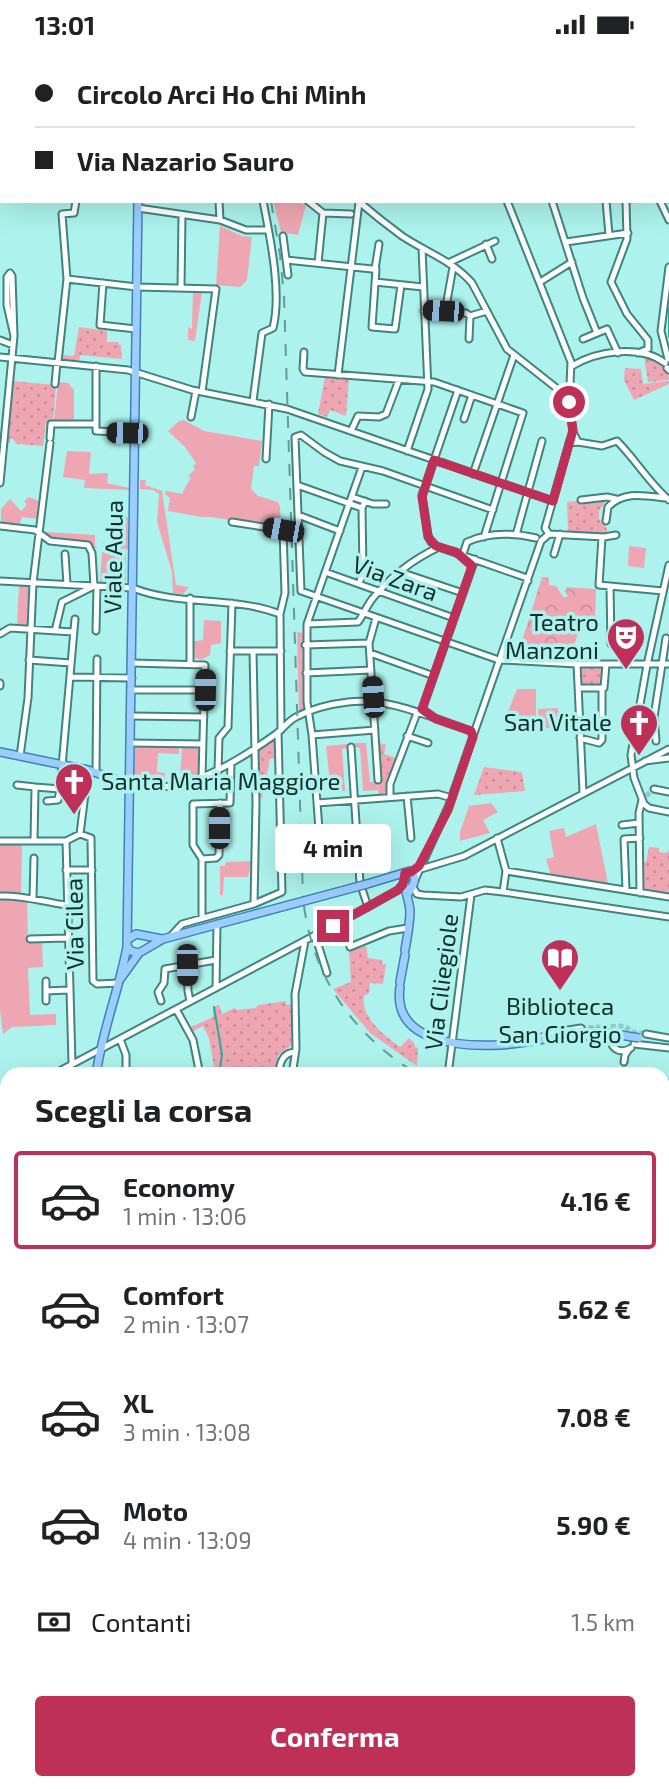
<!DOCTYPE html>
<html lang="it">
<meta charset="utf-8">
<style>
:root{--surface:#fff;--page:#f6f6f6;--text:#202124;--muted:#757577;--line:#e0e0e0;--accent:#bf3059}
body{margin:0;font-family:"Exo 2",sans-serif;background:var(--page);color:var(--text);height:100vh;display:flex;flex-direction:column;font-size:26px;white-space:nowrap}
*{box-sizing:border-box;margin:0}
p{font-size:23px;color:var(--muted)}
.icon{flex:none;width:38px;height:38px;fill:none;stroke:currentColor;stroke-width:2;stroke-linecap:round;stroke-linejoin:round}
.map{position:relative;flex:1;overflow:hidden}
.drawer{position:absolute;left:0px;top:1018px;width:670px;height:723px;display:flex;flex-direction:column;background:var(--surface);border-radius:21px 21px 0 0;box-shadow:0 7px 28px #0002}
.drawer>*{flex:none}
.banner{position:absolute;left:0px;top:0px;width:670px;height:154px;box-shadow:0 7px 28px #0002;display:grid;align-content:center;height:154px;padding:0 35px;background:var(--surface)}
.end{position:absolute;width:32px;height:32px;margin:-16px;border:9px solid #bf3059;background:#fff;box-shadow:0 0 0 4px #fff}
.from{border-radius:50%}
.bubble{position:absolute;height:49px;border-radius:7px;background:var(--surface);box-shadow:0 7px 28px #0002;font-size:23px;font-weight:700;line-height:49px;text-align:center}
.car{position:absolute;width:21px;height:42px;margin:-21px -10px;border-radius:9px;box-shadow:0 0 5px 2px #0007;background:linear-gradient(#222 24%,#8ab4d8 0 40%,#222 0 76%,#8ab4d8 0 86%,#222 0)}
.banner b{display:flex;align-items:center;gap:24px;height:66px;font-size:26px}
.banner b+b{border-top:2px solid var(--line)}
.banner i{width:18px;height:18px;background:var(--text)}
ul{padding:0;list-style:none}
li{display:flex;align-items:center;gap:21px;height:98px;margin:0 14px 10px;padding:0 21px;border:4px solid transparent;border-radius:7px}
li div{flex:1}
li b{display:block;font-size:26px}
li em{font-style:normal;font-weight:700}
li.current{border-color:var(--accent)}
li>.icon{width:63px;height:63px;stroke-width:1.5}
h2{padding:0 35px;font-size:32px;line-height:84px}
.pay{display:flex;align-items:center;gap:18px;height:77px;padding:0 35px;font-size:26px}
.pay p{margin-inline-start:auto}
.cta{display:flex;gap:14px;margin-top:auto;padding:14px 35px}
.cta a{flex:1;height:80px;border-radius:7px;background:var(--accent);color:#fff;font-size:28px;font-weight:700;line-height:80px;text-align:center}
.status{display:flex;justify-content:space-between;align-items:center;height:49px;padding:0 35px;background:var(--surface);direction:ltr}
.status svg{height:19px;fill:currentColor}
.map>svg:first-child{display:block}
.green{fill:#eea7b2}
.forest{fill:url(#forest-crowns)}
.park{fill:url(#park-dots)}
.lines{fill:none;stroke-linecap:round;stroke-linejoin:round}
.stream{stroke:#2ea7a0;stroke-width:2}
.minor-tunnel{stroke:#8ecbc6;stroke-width:5;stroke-dasharray:5 2.5;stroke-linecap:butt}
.minor-casing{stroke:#40847f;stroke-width:9}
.major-casing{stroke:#4082b4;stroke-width:10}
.highway-casing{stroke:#4082b4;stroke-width:12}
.minor{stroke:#fff;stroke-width:5}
.major{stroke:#9bcefe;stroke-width:7}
.highway{stroke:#59aefd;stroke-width:9}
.rail{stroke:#679a96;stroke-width:2;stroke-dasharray:12 12;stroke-linecap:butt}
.major-bridge-casing{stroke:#4082b4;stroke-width:10;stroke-linecap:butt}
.major-bridge{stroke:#9bcefe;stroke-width:7}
.route{stroke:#bf3059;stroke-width:9}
.labels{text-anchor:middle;stroke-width:7;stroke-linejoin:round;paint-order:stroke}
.street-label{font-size:24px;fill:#122f2d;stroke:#adf2ec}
.poi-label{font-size:24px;fill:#122f2d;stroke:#adf2ec;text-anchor:end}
</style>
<div class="status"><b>13:01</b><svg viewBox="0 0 49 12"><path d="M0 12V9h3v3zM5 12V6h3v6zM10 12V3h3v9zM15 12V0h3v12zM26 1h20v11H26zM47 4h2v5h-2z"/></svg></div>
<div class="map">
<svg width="669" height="1740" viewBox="0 0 669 1740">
<defs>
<pattern id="forest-crowns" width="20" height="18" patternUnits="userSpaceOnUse" patternTransform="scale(1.75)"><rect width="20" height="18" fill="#eea7b2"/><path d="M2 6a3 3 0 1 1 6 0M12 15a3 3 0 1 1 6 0" fill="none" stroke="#cb9099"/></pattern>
<pattern id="park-dots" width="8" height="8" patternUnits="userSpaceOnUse" patternTransform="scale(1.75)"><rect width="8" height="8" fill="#eea7b2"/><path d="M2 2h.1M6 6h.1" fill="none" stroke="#cb9099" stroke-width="1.8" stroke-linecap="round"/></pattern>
</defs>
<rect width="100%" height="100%" fill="#adf2ec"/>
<path class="green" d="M273,152H296L306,156L298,186L281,183Z
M220,177L242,187L252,188L247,231L240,238L216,236Z
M193,242H202L195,292L188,291V278L192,280Z
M58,333L68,334L74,341V373L54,372Z
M184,371L204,382L262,392L259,417H254L251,440L258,447L278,453L280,458L281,479L211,468H201L168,462L170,449L165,445L166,442L183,445V442L191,429L188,427L195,420L193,417L196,414L185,398L168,382L179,372Z
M67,402L91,403L89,425L108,424L107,434L129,439V441L84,439L85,431L63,428Z
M140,431H146L145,436L162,442L176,536L189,538L183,545L173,544L172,523L157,473L159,445L153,441L140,440Z
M29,448L41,453L39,470L22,468L19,477L1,475V460L10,450L21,462L27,456L24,452Z
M121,468H128V500L103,499V494H115L116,474H120Z
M46,483L95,486V497L98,499H93L90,495L52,490L46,487Z
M629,497L646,499L644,519L628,517Z
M102,503L126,504V532L124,534L100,533Z
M19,537H28V576H17Z
M204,571L221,572V594L211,596L210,606L201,611L193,608L191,593L203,591Z
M297,583L304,584L305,659L299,663Z
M517,640H536V680L511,682L505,678V670Z
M558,659L559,678L539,680L538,660Z
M354,694H366L370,733H377L378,741L363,742L360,699L355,698Z
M347,695V699L342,700L345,742L331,743L326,697Z
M179,696V705L158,704L157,723L165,724V733L134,734L135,697Z
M182,696L200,697L199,723L197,726L180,730Z
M491,754L498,763L483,771L490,784L460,792V783L469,757Z
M596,775L608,835L551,827L546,810L554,808L549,782L564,779L566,788Z
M0,795H22L21,846L0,845Z
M252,812L248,828H224L223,846H220V817H225L226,813Z
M0,848L27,850L28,892L42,893L43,918L28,919L30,966L56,965V976L12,978L3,985L0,961Z"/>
<path class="forest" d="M542,528L549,529V536L556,537L564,549L568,547L565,543L567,538L596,540L595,573H581C575,593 575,613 547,603L545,610H538L536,612L516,611Z"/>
<path class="park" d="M79,278L107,282V293H118L119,296H121L122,310L80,306L79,313L61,310V306L74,307Z
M644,307L659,312L668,318L669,331L648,333Z
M625,319L641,320L643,335L668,332L669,335L634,351L624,331Z
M325,328L349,329L346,367L330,361L327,368L318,365Z
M12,332L56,336L53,373H46L43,397L17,395L11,388L10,394H7Z
M602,450L605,453L599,462V470L607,480V485L568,483L567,453Z
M579,617H603V634L599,638L579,637Z
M276,689V709L270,710L262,749H258V702Z
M377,694L386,695L384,705L396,709L386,745L379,747L377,733H379Z
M484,718L522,723L525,742L474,746Z
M649,798L659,799V803L666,804L669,801V845L642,841V813H646Z
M366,897L368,909L382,911V915H386L383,935L370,934L369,944L364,947C360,968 385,987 400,998L409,989L414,994L415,998L418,999L417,1017L370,984L333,940L351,933L349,902Z
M286,952V956L292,955L293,995L278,1007L274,1025H203V1023L210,1021V1018L214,1017L209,989L203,977L192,983L189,979L213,968V958L219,956L222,965L235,959L236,961L256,959L258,956Z
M669,1442V1652H663V1470Z"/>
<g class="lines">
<path class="stream" d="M669,259V288
M214,958L222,1006L219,1026
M0,1219L3,1218
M664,1512L669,1514
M0,1544L7,1557
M258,1734L267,1740
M526,1738L528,1734"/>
<path class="minor-tunnel" d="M646,747L654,740
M581,979L624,977L633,983L646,985
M624,1013L627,1026"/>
<defs>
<path id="minor" d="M100,0L101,2
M229,0V2
M243,0V2
M273,0L275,2
M446,0L447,2
M74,2L76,0
M168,2L171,0
M309,2V0
M344,2L345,0
M594,2L610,0
M0,26H2
M219,152L220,171
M308,152L323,164L318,214
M358,152C372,164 387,176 402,187C426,203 453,212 472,234L507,300L569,349
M507,152L571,313L569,358L573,383L578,393
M552,152L583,249L597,284
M606,152L609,186
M626,152L627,190L611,233L627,265L648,291V300L638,304
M660,152L669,171
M138,159L220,171L246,181H268
M323,164L351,165
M283,187L288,226
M566,193L628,184
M486,195L492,210
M286,211L372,220
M448,214L495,192
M375,220L379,195
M376,220L372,278L395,280L401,236
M67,230L137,238L216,240L202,343
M375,233L423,238
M540,233L572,213
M103,234L100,276L136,280
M181,239L182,166
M424,262L466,264L470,267L487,262
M445,263L453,218
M469,290L470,267
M583,290L607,280L618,304
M0,291L13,296
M304,303L303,320L305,323L434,333L523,364L484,488
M0,308L128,321L192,341L287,360L553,452
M668,310L661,282L669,218
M58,313L67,230L62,165L74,164L76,152
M96,317V382L135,384
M572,317C597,302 640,295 665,314
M667,319L669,321
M338,326L359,153
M55,335L57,313
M458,341L422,446L428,486L431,493L436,497L527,529L528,532
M253,352L262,284L273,279C282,244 270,188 263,152
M191,368L196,342
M464,370L472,346
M351,382L358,367L379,368L386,365L399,331
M50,389L51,375H95
M569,394L578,393L602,397L617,392C636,411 649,434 669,451
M407,402L428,340L422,199
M266,410L269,355
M473,425L514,306
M0,434L14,287L12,227L10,224L7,228V256L14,287
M297,436L362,459
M352,448L373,455H386
M581,451L607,448L616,450
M493,461L383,422L340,412L324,403L301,386L295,388L301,542L496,610
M298,466L340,482
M606,472L608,458C624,441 646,447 666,449
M232,473L283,481L285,544L280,565L281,681
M0,477L35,481L50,492L88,496L92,504L94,537
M549,485L545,479L570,391
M549,485L604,488L616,486
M516,486L542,392
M602,488L599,536L663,542
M65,505L67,535
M463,505L467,493C489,483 514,484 536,489
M554,505L560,485
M669,516L647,616L631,706L634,729L644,755L649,759L669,763
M325,523L454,569
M400,523L463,544
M0,532L133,539C177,557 234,547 280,565
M359,535L363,523L362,459L365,452
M610,538L611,595
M376,569L369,594L378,731
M307,575L358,573C364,565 367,556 373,549C391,527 414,510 439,498
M55,582L62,553L94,537
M96,582L97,537
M0,585L10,579L73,583
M305,596L369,594
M230,602H281
M253,602L256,754L254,855
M370,604L434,627
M29,611L71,614
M501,611L577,615H669
M132,614L205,616L202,728
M190,615V549
M577,615L583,743
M306,624L371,621
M70,628L132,629
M0,634V637
M578,639H604L606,615
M131,641H205
M429,665L424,663L423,658L475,510
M130,667L204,668
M312,686L375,681
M407,687L428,694
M580,689L599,694L602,691V640
M656,692L654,668L666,589
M130,694L203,695
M351,698L360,834L368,858
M20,707L28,649L33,534L50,394
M645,712L669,709
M218,722L219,689L228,678L232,554
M96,723L97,610
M129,735C179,750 237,713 276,685C283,680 288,672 296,668C311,660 331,655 348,653C389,648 432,669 471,682
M17,736L35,738
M654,740L669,743
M407,747L411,789
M390,748V735L417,664
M47,752L58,751L60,740
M317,754L438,745L452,749
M622,776L639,774
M80,785L88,721
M497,789L506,822L503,843
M0,792H66L80,785L91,789L93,932L97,935L119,934
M34,792L35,738L60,740L75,570
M66,792L72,1015
M320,794L312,686L307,653V575L362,418
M337,801L358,800
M202,810L193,796V755L230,754L231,714
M421,820L464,807L669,700
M66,821H92
M506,822L669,848
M415,831L449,756L541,492L549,485
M413,838L417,845L423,846L461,848L485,841L503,843L669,868
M626,841L624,790L640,789
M640,844L639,764L642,751
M0,847C23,846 44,853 66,856
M33,850L34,809
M202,869V810L216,809L219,806L220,754
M315,886L327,924
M170,888L182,875L254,855L282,843L278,683
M30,890L67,889
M350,898L389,882L408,879
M46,932V952
M216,938L217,875
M46,942L68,941
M161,952L158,943L164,934L165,920L187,916
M190,952L188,942L187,916L216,911
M176,960L193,991L200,1026
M646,985L669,989
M571,988L595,987L610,990
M120,990L126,1006V1026
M539,990L549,984L581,979
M610,990C612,1001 621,1005 631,999
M634,995L669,999
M624,1013L625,1006L629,1000
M52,1026L368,858L398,841L403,835
M278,1026C280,1014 282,1004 295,1003
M292,1026L296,1000L295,945L305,892
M448,1026L471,846
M0,1053L7,1049
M663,1121H669
M663,1169L669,1173
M663,1198L669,1194
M663,1204L669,1212
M669,1275L665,1282L669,1289
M0,1696L7,1699
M60,1734L68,1740"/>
<path id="major" d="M141,2V0
M138,152L127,897L131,902L139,904L163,890L237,870
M0,703L88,721L129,735
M405,824C402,836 409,849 410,862C410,875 407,889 405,901
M367,835L410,822C420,830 411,838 408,845
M127,891L136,885L162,890
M121,929L139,904
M400,933L405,906
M400,938C392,993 460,998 500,996C534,994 567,983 602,983
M96,1026C102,982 119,941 127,898
M0,1182L7,1179"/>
<path id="highway" d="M0,1134L7,1137
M0,1201L7,1211
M663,1312L669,1295
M663,1362L669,1367
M663,1388L669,1387
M663,1444L669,1422
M631,1734L635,1740
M579,1740L588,1734
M611,1740V1734"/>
</defs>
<use href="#minor" class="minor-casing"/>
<use href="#major" class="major-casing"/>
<use href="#highway" class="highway-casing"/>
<use href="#minor" class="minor"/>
<use href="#major" class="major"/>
<use href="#highway" class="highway"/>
<path class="rail" d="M237,0L238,2
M271,152L280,206L284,247L303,848
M304,857C314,931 355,988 419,1026
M478,1024L483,1026
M572,1026L596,1022
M663,1032L669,1031
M0,1201L7,1198"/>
<defs>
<path id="major-bridge" d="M237,870L367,835
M602,983L639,989"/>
</defs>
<use href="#major-bridge" class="major-bridge-casing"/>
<use href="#major-bridge" class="major-bridge"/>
</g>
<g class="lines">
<path class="route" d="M333,877L398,841L403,835L405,824L411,823L419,817L448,761L473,688L471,682L436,670L422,660L472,517L456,503L436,497L428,488L422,448L434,411L553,452L573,381L569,353"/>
</g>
<defs>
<symbol id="theatre-pin" viewBox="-11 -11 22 30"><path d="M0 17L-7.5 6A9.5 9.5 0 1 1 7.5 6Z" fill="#bf3059" stroke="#adf2ec"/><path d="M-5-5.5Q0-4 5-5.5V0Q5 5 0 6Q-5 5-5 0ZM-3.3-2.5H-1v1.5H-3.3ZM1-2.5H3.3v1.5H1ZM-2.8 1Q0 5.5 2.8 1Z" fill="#fff"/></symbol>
<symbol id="church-pin" viewBox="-11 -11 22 30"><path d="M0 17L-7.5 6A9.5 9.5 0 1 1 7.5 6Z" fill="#bf3059" stroke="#adf2ec"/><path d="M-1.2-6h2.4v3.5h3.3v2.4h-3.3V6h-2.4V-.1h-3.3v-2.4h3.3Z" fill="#fff"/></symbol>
<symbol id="library-pin" viewBox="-11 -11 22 30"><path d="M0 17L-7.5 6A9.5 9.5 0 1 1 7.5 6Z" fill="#bf3059" stroke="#adf2ec"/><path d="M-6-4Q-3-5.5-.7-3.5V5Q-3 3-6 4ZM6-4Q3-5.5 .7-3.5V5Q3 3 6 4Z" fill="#fff"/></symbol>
</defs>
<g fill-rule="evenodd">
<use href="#theatre-pin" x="604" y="566" width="44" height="60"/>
<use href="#church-pin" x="617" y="652" width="44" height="60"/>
<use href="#church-pin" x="52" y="711" width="44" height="60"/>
<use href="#library-pin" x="538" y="887" width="44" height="60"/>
</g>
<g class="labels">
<g class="street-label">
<text transform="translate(114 508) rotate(-89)" y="8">Viale Adua</text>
<text transform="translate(395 530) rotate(20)" y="8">Via Zara</text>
<text transform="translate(75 875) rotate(-91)" y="8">Via Cilea</text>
<text transform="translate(442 933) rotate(-83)" y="8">Via Ciliegiole</text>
</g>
<g class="poi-label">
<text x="599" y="582">Teatro<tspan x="599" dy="28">Manzoni</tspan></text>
<text x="612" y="682">San Vitale</text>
<text x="101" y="741" text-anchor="start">Santa Maria Maggiore</text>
<text x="560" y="966" text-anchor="middle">Biblioteca<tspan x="560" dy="28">San Giorgio</tspan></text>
</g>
</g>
</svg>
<i class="end from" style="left:569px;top:353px"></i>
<i class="end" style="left:333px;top:877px"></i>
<div class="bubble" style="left:275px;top:775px;width:116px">4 min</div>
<i class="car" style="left:443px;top:262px;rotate:273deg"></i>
<i class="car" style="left:127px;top:384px;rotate:271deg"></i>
<i class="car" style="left:283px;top:481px;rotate:280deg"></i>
<i class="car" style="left:205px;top:641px;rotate:1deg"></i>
<i class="car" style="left:373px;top:648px;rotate:356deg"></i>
<i class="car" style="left:219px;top:779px;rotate:0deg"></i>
<i class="car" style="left:187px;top:916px;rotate:179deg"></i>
<div class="banner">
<b><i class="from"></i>Circolo Arci Ho Chi Minh</b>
<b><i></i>Via Nazario Sauro</b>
</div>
<section class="drawer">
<h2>Scegli la corsa</h2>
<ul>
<li class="current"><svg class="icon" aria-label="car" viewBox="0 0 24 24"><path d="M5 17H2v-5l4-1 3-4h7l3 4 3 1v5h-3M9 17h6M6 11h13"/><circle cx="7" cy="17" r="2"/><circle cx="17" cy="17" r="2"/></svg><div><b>Economy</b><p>1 min · 13:06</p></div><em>4.16 €</em></li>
<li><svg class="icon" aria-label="car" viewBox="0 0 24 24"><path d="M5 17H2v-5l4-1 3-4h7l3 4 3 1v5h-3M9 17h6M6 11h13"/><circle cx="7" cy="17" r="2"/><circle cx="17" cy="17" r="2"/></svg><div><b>Comfort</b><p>2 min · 13:07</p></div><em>5.62 €</em></li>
<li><svg class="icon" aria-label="car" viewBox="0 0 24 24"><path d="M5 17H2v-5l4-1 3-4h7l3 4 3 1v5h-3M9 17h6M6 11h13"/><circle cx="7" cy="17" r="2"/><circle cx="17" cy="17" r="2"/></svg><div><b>XL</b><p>3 min · 13:08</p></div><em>7.08 €</em></li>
<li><svg class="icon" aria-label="car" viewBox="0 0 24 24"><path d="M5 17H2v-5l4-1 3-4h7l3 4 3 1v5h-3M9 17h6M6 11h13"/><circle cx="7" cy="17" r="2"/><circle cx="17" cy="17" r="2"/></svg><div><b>Moto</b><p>4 min · 13:09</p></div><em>5.90 €</em></li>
</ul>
<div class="pay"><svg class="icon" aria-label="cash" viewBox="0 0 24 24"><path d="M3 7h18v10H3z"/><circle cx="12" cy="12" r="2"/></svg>Contanti<p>1.5 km</p></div>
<div class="cta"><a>Conferma</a></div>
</section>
</div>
